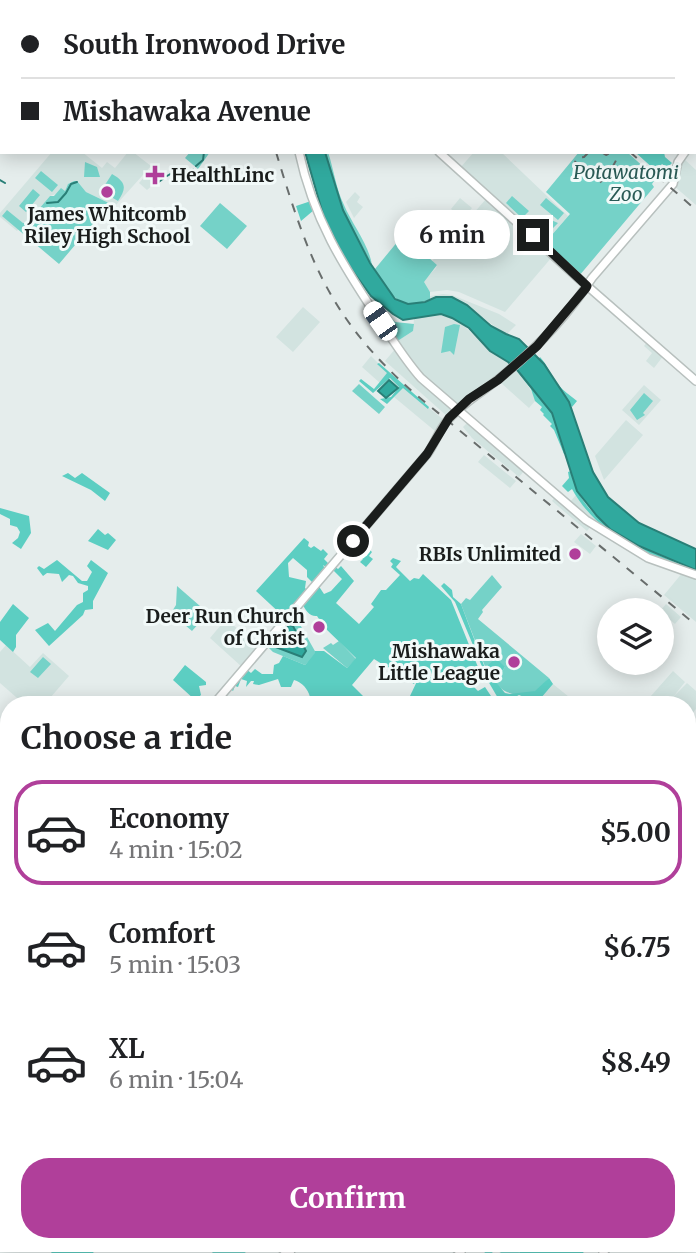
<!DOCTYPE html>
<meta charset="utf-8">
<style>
:root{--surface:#fff;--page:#f6f6f6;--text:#202124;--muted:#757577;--line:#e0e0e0;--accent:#b03f9a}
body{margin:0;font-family:Merriweather,serif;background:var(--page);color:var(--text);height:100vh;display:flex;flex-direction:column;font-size:26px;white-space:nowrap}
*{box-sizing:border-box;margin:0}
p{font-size:23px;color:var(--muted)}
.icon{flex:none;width:38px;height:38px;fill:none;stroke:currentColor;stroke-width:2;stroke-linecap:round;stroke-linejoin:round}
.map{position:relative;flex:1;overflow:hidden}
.drawer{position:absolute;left:0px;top:696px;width:696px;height:556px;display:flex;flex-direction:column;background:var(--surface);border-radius:28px 28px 0 0;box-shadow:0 4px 18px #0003}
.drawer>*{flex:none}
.guide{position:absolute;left:0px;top:0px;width:696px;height:154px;box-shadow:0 4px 18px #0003;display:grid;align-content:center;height:154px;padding:0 21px;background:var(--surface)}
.controls{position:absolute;left:597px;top:598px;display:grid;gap:14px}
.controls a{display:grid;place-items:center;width:77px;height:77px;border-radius:50%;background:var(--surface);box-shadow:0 4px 18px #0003;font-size:35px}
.end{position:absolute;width:32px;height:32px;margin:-16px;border:9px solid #1a1d1c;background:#fff;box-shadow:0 0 0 4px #fff}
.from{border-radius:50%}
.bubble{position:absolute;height:49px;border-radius:24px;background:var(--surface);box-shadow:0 4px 18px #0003;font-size:23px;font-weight:700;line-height:49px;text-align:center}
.car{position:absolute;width:21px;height:42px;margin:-21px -10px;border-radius:9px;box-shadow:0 0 5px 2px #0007;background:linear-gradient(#fff 24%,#345 0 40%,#fff 0 76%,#345 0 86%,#fff 0)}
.guide b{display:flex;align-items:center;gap:24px;height:66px;font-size:26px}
.guide b+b{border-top:2px solid var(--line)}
.guide i{width:18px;height:18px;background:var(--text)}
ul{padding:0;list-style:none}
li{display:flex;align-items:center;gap:21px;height:105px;margin:0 14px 10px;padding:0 7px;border:4px solid transparent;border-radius:28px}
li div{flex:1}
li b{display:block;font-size:26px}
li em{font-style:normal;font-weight:700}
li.on{border-color:var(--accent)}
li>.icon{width:63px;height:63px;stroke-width:1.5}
h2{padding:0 21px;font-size:32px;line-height:84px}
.primary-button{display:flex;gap:14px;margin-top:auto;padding:14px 21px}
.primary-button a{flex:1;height:80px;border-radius:28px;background:var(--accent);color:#fff;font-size:28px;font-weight:700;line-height:80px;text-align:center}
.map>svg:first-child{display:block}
.built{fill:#d2e3e0}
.green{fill:#75d2c8}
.forest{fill:#5ccec2}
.water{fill:#30a99e;stroke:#297f77;stroke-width:2}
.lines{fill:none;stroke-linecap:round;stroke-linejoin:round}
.stream{stroke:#297f77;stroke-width:2}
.major-casing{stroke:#b8c0be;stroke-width:10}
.highway-casing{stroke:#b8c0be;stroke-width:13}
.major{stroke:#fff;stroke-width:7}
.highway{stroke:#fff;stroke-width:10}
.rail{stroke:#686d6c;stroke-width:2;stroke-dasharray:9 9;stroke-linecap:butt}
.highway-bridge-casing{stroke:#b8c0be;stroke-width:13;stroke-linecap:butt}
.highway-bridge{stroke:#fff;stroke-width:10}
.route{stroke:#1a1d1c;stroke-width:9}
.poi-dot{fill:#b03f9a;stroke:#f2faf9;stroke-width:2.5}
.labels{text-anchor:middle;stroke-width:6;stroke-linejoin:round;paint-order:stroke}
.park-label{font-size:19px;font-style:italic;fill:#2a5b56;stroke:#f2faf9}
.poi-label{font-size:19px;font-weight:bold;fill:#1a1d1c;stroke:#f2faf9;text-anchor:end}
</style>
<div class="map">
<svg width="696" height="1253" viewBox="0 0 696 1253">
<rect width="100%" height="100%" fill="#e5edec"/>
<path class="built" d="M52,152H82L102,168L107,162L115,168L128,152H133L151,166L115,206L86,192L77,181L67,186L65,191L50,196L27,223H23L17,231L0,217V213Z
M474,152H501L568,216L544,244L460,168Z
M683,158L696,170V205L674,186L679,175V166Z
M152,168L162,177L147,190L139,183Z
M355,192L360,197L357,202L363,207L354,218L346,202Z
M460,198L472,208L463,219L451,209Z
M486,199L552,257L505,312L459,292L447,290L430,292L423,282L436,268L437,265L432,261Z
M456,216L461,221L444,242L438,237L442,233L435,227L444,217L450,222Z
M443,294L452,295L499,314L516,325L506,335L457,298L442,296L430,299V296Z
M303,307L320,322L293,352L276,337Z
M435,314L452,318L460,322L490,351L511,365L458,406L427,381L396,342L413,331L414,319Z
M648,341L664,355L654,368L646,361L652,353L644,346Z
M396,348L419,379L451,410L448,417L385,361Z
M371,356L388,373L380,383L362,367Z
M514,369L522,376L535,397V401L529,408L500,382Z
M644,385L661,400L639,425L622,410Z
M403,387L444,420L435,431L394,397Z
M626,420L643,435L604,480L595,456Z
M467,423L524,471L519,477L472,438L463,427Z
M484,455L516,481L510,488L478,462Z
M576,495L602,525L601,527L569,503Z
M555,497L591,526L587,531L552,501Z
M581,534L596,546L590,554L574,542Z
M683,572L696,577V622L664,595Z
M666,604L681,617L675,624L660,611Z
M226,619L259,647L242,667L210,638Z
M6,645L30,667L43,653L69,676L44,705H25L0,683V652Z
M673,671L685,682L674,696L687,683L696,691V709L688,718V705H643Z
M553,684L579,705H535Z
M0,801L9,808V858L0,850Z
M0,858L9,865V891L0,884Z"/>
<path class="green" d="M190,152H210L198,169L185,158Z
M325,152H328C334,170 336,189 344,205C352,224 369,245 372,265L343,210Z
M579,152H627L656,178L652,184L654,187L579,276L544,244L570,214L546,192Z
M85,162L97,167L100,177H84Z
M41,171L58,185L52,192L35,178Z
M112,174C126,182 127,188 118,201L101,191Z
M74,181H77L86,192L115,206L108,216L103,212L59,264L2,216L7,210L23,223H27L50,196H54L61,188L65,191L68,184Z
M33,189L40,195L26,212L19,206Z
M512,196L529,211L522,218L506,203Z
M546,198L564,213L558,220L540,205Z
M220,203L247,226L227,249L200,226Z
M544,217L558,223L544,237L529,224L535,219Z
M403,235L437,265L424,282L430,292V299C399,313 389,293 375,269Z
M375,304L395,322L414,324L413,331L396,342L372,306Z
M454,324L460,325L454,355L450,351L441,353L445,327Z
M359,384L385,407L379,414L352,391Z
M644,393L653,401L643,413L645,415L637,420L630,410Z
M492,575L502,587L482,610L483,612L478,619L549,678C545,683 541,688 536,691C522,698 502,695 495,681L505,667L486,669L461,604L466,598L470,600Z
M177,586L208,613L192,631L171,613L176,605Z
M292,616L298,621L316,653L305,665L273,652L267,646Z
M339,641L356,659L347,668L323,648L331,643L333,645Z
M43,657L51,664L38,678L30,672Z
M688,870L696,877V908H688Z
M203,1244H240L238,1247L246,1253H213Z
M479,1244L488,1247L491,1244H505L503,1249L505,1251L514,1249L520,1253H501L495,1249L492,1253H485Z"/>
<path class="forest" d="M635,152H664L665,157L672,163L667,168L662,164L656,171Z
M311,201L314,210L301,221L296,206Z
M540,357C546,364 549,370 552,376C557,386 568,394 577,401L572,407L539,359Z
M379,363L429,407L428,409L403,388L387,404L380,399L391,397L399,387L390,378L373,393L359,381L361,379L374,389L387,373L377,364Z
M515,368L552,413L566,454H564L554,430L550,426L552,424L543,415L544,414L540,410L542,407L535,401L531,389Z
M571,471C580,525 651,553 696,570V573C647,555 598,536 572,489L568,492L562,486L569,478L568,472Z
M68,473L75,478L82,473L110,493L105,501L91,490L62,476Z
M0,508L29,516L31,533L21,549L12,543L18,538L20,532L17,527L10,525V519L0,514Z
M98,529L105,535L108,533L116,540L108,550L88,541Z
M304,538L309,542L308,546L311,548L314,546L321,551L323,549L328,554L324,559L329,564L326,567L323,565L325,569L313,583L307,577V570L293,558L288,563L289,577L306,581L305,588L307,590L284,617L256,591Z
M364,540L369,544L367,547L372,552L369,556L373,559L366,567L360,562L363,559L360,556L363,552L360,546Z
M393,558L401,561L396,567L410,581L414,578L419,579L423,574L451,600L482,677L473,686L478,691L485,687L497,705H406L409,699L413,701L410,696L419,677H433L430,669L424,666L415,670L410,669L417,677L414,684L374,659L352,685L368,701L365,705H327L322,702L319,705L310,704L313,699L310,697C308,689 302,682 294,680L291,687H281L278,679L259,685L253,684L254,681H251L246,687L247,681L241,679L238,687L235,686L233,691L230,688L246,669L251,673L255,669L262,674H273L274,665L279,663L283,656L305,665L315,653V651H324L347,668L356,658L325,628L317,616C310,617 305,610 302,603L318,585L324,594L331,591L342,579L332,569L334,566L338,569L341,566L354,581L336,603L359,624L374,607L371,604L381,590H386L400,575L391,567L393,564L390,561Z
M57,560L82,581H87L92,572L87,566L91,560L108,573L93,601V609L85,610L83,615L49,646L35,630L48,623L55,631L77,605L83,602V593L88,590V586L78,583L73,576L69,575L62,582L59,574L47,573L43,576L37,568L39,566L44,569Z
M444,583L452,590L453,597L461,604L485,668L496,658L505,667L495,681L505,693L510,694L535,691L549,678L553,684L535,705L531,700L519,695L508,701L511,705H502L488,681L455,602L441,586Z
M13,604L29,618L16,635V647L13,652L0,640V622Z
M185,665L206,682V685L199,686L201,695L195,700L173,680Z
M0,1015L9,1018V1042L0,1034Z
M688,1024L696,1030V1053L694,1055L688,1048Z
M690,1097L696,1101V1118L691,1121L689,1126L696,1129V1142L688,1152V1137L690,1133L688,1131V1099Z
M696,1201V1252H690L686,1245L688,1202Z
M58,1244H92L97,1248L93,1253H51Z
M505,1244H520L526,1250L532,1251L538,1244H590L583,1253H520L514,1249L505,1251L503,1249Z"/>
<path class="water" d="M305,152H325L343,210L370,263L395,299L408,304L425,302L436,297H452L467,305L491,326L506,334L519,339L544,364L569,402L593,472L608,497L639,523L696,549V570L639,546L610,529L597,516L577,491L552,413L518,371L508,362L490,351L469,328L452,318L441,314L403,320L393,314L371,296L346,262L324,218Z
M389,380L398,388L386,398L378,391Z
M289,625L293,626L306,651L302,657L273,646Z"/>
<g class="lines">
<path class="stream" d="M196,166L203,160L204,152
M167,176L177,170L187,171L193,169
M0,180L5,183
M156,184L164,178
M47,203L58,202L66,193L71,184L77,182"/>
<defs>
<path id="major" d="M243,0L245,2
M252,0L256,2
M303,0L304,2
M21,2L22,0
M57,2L58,0
M289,2L290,0
M316,2L317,0
M362,2V0
M390,2L392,0
M0,26L2,24
M0,70L2,68
M695,141L696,139
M299,152C313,218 343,266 380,321C393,340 405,360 421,378L586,520L648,558L696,575
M439,152L577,277L696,381
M213,705L428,453C435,443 439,430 447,421C463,402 483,392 501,377C536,349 568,315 592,278L673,184L678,162L685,152
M0,855L9,862
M688,1155L696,1145
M451,1244L461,1253
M603,1253L610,1244"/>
<path id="highway" d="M3,926L8,937L5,947
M0,955L9,956
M279,1244L289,1253"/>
</defs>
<use href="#major" class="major-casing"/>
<use href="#highway" class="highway-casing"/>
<use href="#major" class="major"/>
<use href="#highway" class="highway"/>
<path class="rail" d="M229,0L230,2
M276,152C308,258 329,318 414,393L696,625
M589,152L584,157L576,158L575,163L598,184C605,180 618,160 619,152
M601,152L606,155L612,152
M630,152L696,210"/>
<defs>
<path id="highway-bridge" d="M0,935L9,946"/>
</defs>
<use href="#highway-bridge" class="highway-bridge-casing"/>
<use href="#highway-bridge" class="highway-bridge"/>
</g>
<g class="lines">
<path class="route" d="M353,541L427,454L449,418L469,399L498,380L537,346L586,288L587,286L533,235"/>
</g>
<g class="poi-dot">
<path d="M151.5 164.5h7v7h7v7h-7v7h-7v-7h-7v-7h7z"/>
<circle cx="107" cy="192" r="7"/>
<circle cx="575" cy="554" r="7"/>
<circle cx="319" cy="627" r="7"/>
<circle cx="514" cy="662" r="7"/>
</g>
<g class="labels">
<g class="park-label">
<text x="626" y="179">Potawatomi<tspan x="626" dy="22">Zoo</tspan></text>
</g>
<g class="poi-label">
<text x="171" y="182" text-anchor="start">HealthLinc</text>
<text x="107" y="221" text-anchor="middle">James Whitcomb<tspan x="107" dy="22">Riley High School</tspan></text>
<text x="561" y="561">RBIs Unlimited</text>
<text x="305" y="623">Deer Run Church<tspan x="305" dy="22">of Christ</tspan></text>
<text x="500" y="658">Mishawaka<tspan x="500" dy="22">Little League</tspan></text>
</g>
</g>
</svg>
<div class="controls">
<a><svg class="icon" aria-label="layers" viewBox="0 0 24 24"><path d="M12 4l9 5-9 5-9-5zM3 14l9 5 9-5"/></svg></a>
</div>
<i class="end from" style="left:353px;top:541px"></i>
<i class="end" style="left:533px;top:235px"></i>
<div class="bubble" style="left:394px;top:210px;width:116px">6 min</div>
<i class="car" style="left:380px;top:321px;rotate:325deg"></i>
<div class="guide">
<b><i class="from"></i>South Ironwood Drive</b>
<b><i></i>Mishawaka Avenue</b>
</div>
<section class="drawer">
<h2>Choose a ride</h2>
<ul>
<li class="on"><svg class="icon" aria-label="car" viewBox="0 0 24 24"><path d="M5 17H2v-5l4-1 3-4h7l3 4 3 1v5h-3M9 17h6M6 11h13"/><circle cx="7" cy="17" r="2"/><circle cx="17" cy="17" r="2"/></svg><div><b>Economy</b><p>4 min · 15:02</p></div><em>$5.00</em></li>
<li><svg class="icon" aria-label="car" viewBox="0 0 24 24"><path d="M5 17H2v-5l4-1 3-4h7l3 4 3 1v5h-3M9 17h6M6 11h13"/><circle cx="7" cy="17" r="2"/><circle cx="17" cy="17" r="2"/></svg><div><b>Comfort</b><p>5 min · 15:03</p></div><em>$6.75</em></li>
<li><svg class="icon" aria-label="car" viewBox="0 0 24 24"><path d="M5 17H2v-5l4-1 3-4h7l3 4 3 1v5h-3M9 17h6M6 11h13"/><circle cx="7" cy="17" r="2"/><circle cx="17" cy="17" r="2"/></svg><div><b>XL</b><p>6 min · 15:04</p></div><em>$8.49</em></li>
</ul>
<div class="primary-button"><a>Confirm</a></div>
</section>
</div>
